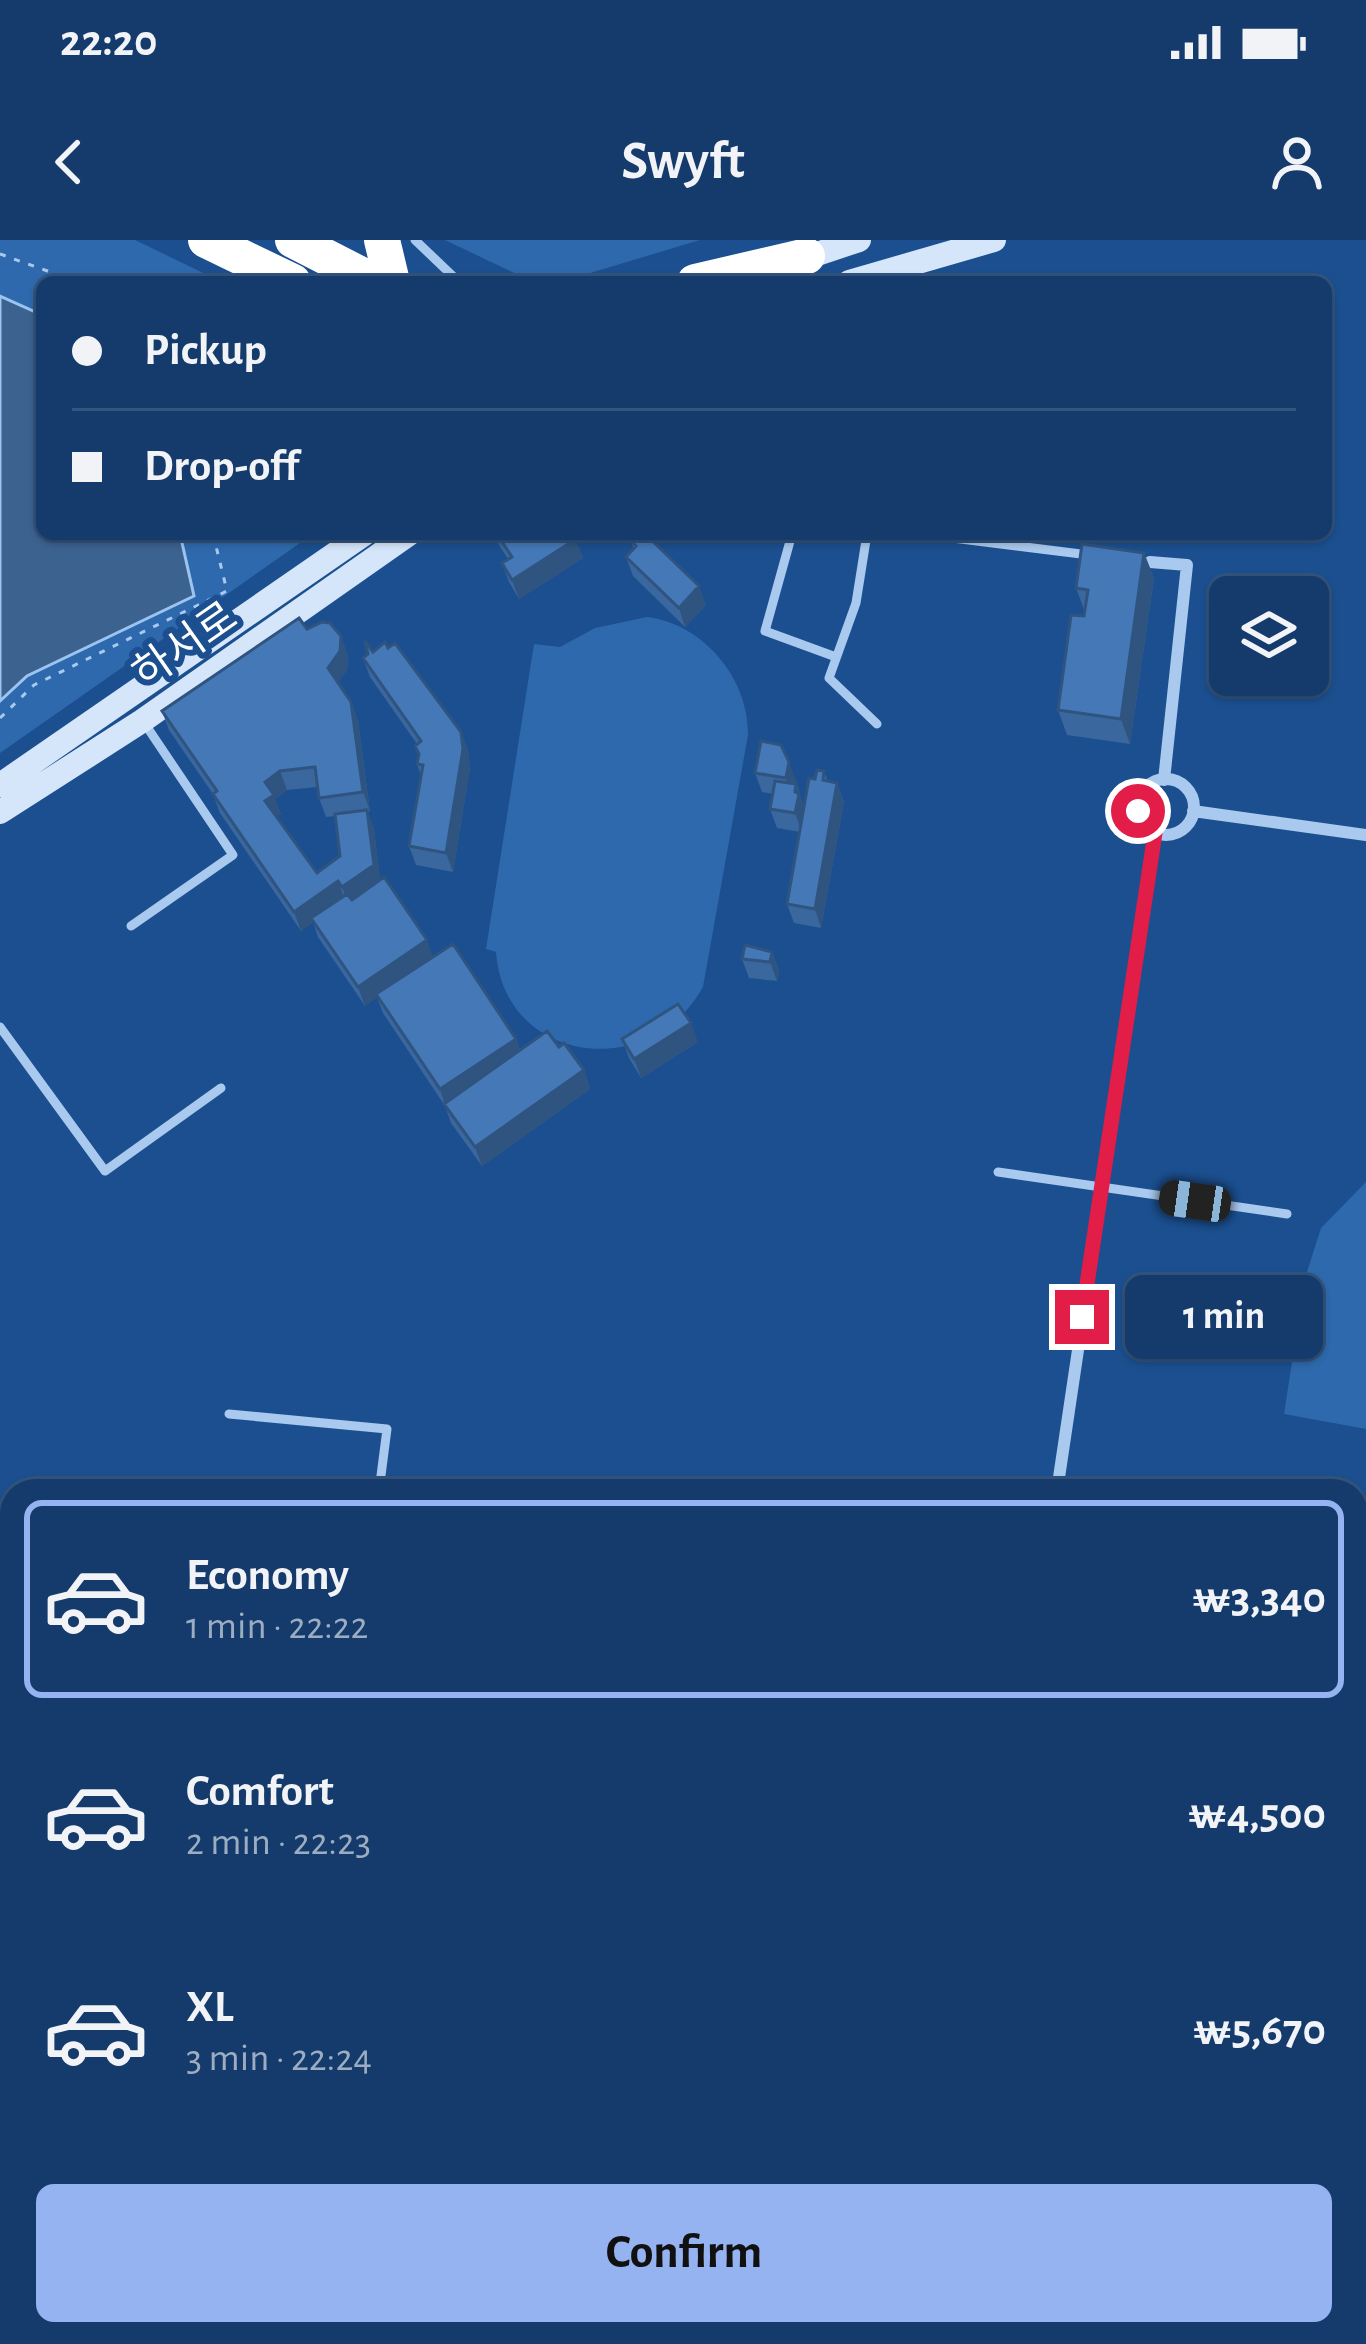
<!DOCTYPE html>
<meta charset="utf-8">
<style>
:root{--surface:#143b6b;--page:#1d4271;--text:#f1f3f6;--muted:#9dadc1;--line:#33557e;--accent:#95b2f1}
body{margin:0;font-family:"Alegreya Sans","Noto Sans KR",sans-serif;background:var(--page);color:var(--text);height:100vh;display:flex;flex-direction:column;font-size:45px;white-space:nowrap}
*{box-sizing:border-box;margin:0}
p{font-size:39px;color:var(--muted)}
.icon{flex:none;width:66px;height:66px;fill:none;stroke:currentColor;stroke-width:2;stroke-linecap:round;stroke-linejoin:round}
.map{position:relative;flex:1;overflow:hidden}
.sheet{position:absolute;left:0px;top:1239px;width:1368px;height:867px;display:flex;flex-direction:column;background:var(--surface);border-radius:36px 36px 0 0;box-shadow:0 3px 9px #0004,0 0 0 3px var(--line)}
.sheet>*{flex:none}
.hud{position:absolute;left:36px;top:36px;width:1296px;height:264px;border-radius:18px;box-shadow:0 3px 9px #0004,0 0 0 3px var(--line);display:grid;align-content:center;height:264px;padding:0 36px;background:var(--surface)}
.buttons{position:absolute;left:1209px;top:336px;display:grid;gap:24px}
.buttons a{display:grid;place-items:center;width:120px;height:120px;border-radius:18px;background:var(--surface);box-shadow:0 3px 9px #0004,0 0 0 3px var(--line);font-size:60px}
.end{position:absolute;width:54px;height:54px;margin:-27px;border:15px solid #e11d48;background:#fff;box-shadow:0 0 0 6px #fff}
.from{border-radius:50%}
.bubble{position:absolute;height:84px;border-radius:18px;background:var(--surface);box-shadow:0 3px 9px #0004,0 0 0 3px var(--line);font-size:39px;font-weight:700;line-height:84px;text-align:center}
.car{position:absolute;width:36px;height:72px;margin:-36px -18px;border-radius:15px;box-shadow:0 0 9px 3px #0007;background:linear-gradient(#222 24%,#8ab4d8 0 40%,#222 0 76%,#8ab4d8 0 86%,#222 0)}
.hud b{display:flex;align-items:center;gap:42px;height:114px;font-size:45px}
.hud b+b{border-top:3px solid var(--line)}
.hud i{width:30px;height:30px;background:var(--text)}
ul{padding:21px 0 0;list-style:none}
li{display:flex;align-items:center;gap:36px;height:198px;margin:0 24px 18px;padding:0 12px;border:6px solid transparent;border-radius:18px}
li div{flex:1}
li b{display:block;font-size:45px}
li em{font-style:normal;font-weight:700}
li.on{border-color:var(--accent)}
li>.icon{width:108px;height:108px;stroke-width:1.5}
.primary-button{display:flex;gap:24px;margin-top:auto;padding:24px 36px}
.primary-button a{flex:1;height:138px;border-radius:18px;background:var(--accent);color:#111;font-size:48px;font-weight:700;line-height:138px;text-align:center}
.status{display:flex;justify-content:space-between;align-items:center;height:84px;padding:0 60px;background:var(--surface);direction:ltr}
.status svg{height:33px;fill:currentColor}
header{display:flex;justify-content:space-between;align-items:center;height:156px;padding:0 36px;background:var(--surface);font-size:54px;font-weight:700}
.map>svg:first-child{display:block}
.green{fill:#2e69ad}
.water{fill:#3c6290;stroke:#9cc4f0;stroke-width:3}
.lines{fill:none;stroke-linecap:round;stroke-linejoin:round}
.path{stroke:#a9c9ee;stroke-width:3;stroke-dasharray:6 9;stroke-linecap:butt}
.lane{stroke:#a9c9ee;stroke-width:9}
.street{stroke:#a9c9ee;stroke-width:12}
.secondary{stroke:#d6e6fa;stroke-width:24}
.primary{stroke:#f0f6ff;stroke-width:30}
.highway{stroke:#fff;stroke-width:36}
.wall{fill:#3a679d;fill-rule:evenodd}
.shaded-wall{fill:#305480}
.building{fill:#4478b7;stroke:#305480;stroke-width:3}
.route{stroke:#e11d48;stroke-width:15}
.labels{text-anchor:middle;stroke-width:12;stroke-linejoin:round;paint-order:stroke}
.street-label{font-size:42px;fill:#fff;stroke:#1b4f8f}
</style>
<div class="status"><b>22:20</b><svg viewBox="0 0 49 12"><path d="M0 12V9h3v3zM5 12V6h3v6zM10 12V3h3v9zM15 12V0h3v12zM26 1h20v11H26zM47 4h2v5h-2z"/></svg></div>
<header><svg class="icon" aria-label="back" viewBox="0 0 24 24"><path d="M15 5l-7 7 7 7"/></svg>Swyft<svg class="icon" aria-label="person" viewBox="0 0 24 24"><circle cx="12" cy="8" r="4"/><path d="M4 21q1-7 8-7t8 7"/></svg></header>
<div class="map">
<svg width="1366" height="2104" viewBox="0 0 1366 2104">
<rect width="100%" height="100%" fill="#1b4f8f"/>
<path class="green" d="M0,0H135L222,42H42V294H313L0,513Z
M445,0H700L567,40L533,42Z
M647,377C704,384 749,439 748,495L703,747C650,843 504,824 496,712L486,709L534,404L560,407L595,388Z
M1366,942V1189L1284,1174L1305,1038L1321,988Z
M0,2009L12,2012V2094H354L383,2104H0Z
M706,2094H840L839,2104H705Z"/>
<path class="water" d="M0,56L42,75V294H180L194,356L27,436L0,461Z"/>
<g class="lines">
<path class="path" d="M0,14L78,42
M0,478L34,445L227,351L213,294
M135,2104L138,2094"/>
<path class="lane" d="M415,0L459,42
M792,294L765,391L836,417
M867,294L856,363L829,438L877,484
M921,294L1089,315
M131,686L233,615L145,484
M0,787L105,931L221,848
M998,932L1287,974
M229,1174L387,1189L379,1251"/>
<path class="street" d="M1150,322L1187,325L1164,540
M1138 567a28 28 0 1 1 56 0a28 28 0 1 1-56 0Z
M1193,571L1366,595
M1057,1251L1155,593
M0,1986L12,1989
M400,2094L416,2104
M950,2094L951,2104
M583,2104L584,2094"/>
<path class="secondary" d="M793,22L859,0
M849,42L994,0
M0,545L364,294
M0,572L142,481L409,294
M0,1516L12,1517
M1356,1707L1366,1709"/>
<path class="primary" d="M1356,1976L1366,1942
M1356,2087L1366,2054
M1319,2104L1321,2094"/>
<path class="highway" d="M206,0L293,42
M293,0L375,42
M382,0L392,42
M695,42L807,16"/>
</g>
<path class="wall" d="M492,294H573L583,318L519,359L509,342L502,323L508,319Z
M630,300L706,365L685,387L633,336L626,317L634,309Z
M1144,313L1154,338L1130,504L1067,495L1058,470L1084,376L1085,372L1076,348Z
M307,389L348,415L347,430L338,442L351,462L358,481L370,571L367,572L374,589L380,640L433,717L516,799L520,810L559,807L584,830L590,849L482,926L451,883L445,866L383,773L377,757L365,766L318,697L313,682L301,691L220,573L213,554L169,490L162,471ZM317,547L319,558L326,577L335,576L340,616L317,633L276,577L281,574L275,559L287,550Z
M373,412L461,492L468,511L470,528L453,632L416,625L409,606L421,536L417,524L419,515L417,504L370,437L363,418Z
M761,501L796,541L804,569L815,539L824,531L828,542L837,543L844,562L821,688L794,683L787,664L800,592L777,588L770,569L773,554L762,552L755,533Z
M772,712L779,731L777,741L749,738L742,719Z
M622,799L698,802L641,838L629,818Z
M0,1579L12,1580V1664L1,1662L0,1659Z
M1356,1736L1364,1808L1356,1807Z
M0,1838L12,1839V1922H10L5,1909H2L0,1912Z
M495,2094H535L534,2104H499Z
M1158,2094H1216L1213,2104H1176L1159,2098Z"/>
<path class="shaded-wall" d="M576,299L583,318L519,359L512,340Z
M1144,313L1154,338L1130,504L1121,479Z
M699,346L706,365L685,387L679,368Z
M341,396L348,415L347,430L335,447L328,428Z
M351,462L358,481L370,571L363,552Z
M461,492L468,511L470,528L453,632L446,613Z
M789,522L796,541L793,557L786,538Z
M280,531L287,550L275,559L281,574L272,580L265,561V542Z
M837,543L844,562L821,688L815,669Z
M796,544L806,573L802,592L795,573Z
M367,570L374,589L381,644L349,666L342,647Z
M338,641L345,660L301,691L294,672Z
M427,700L434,719L365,766L358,747Z
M772,712L779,731L777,741L770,722Z
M691,783L698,802L641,838L634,819Z
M516,799L523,818L446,868L440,849Z
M584,830L590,849L482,926L475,907Z
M2,1617L12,1644V1657L1,1627Z
M1357,1737L1366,1764V1796L1364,1808L1356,1788Z
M523,2094H535L534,2104H527Z
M659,2094H668L667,2104H658Z
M1202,2094H1216L1213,2104H1206Z"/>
<path class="building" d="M497,294H573L576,299L512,340L502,323L512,317Z
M636,294H645L699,346L679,368L626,317L636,306L630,300Z
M1082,304L1144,313L1121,479L1058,470L1071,375L1084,376L1088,350L1076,348Z
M299,378L307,389L322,382L330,383L341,396L340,411L328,428L351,462L363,552L319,558L315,527L280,531L265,542L274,555L265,561L317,633L340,616L335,574L367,570L374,625L342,647L338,641L294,672L213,554L217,551L162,471Z
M365,401L373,412L385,402L388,408L395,403L461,492L463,509L446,613L409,606L423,525L417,524L419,514L415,506L421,501L363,418L368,414Z
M761,501L781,505L789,522L786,538L755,533Z
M817,530L824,531L823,540L837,543L815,669L787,664L809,538L815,539Z
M775,541L796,544L795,552L799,554L795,573L770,569Z
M384,637L427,700L358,747L311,678L347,654L352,660Z
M453,704L516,799L440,849L376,754Z
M745,705L772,712L770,722L742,719Z
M678,764L691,783L634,819L622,799Z
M547,791L559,807L564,803L584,830L475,907L444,864Z
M0,1579L12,1580V1619L2,1617L1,1627Z
M1356,1736L1360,1756L1356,1776Z
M0,1838L12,1839V1878L10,1887L0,1886Z
M631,2094H659L658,2104H630Z"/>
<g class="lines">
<path class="route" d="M1082,1077L1155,593L1142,580L1138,571"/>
</g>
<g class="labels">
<g class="street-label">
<text transform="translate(184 404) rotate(-35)" y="15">하서로</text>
</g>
</g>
</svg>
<div class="buttons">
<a><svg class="icon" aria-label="layers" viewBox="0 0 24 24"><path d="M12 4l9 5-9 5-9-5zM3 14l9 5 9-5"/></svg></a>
</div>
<i class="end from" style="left:1138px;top:571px"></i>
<i class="end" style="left:1082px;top:1077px"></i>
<div class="bubble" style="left:1125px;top:1035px;width:198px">1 min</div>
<i class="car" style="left:1195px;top:961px;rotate:278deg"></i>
<div class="hud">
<b><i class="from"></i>Pickup</b>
<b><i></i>Drop-off</b>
</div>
<section class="sheet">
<ul>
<li class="on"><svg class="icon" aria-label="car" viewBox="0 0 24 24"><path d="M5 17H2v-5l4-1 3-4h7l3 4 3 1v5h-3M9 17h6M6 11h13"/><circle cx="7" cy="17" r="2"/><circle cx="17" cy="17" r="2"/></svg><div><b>Economy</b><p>1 min · 22:22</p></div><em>₩3,340</em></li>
<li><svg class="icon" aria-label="car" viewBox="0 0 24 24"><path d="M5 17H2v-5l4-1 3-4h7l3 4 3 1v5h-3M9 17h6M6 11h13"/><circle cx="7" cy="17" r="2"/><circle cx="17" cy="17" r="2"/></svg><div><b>Comfort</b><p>2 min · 22:23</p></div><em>₩4,500</em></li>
<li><svg class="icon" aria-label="car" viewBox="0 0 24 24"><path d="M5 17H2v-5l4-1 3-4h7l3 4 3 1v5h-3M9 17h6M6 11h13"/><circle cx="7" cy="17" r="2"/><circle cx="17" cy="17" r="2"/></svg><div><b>XL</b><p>3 min · 22:24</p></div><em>₩5,670</em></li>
</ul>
<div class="primary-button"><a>Confirm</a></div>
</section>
</div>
